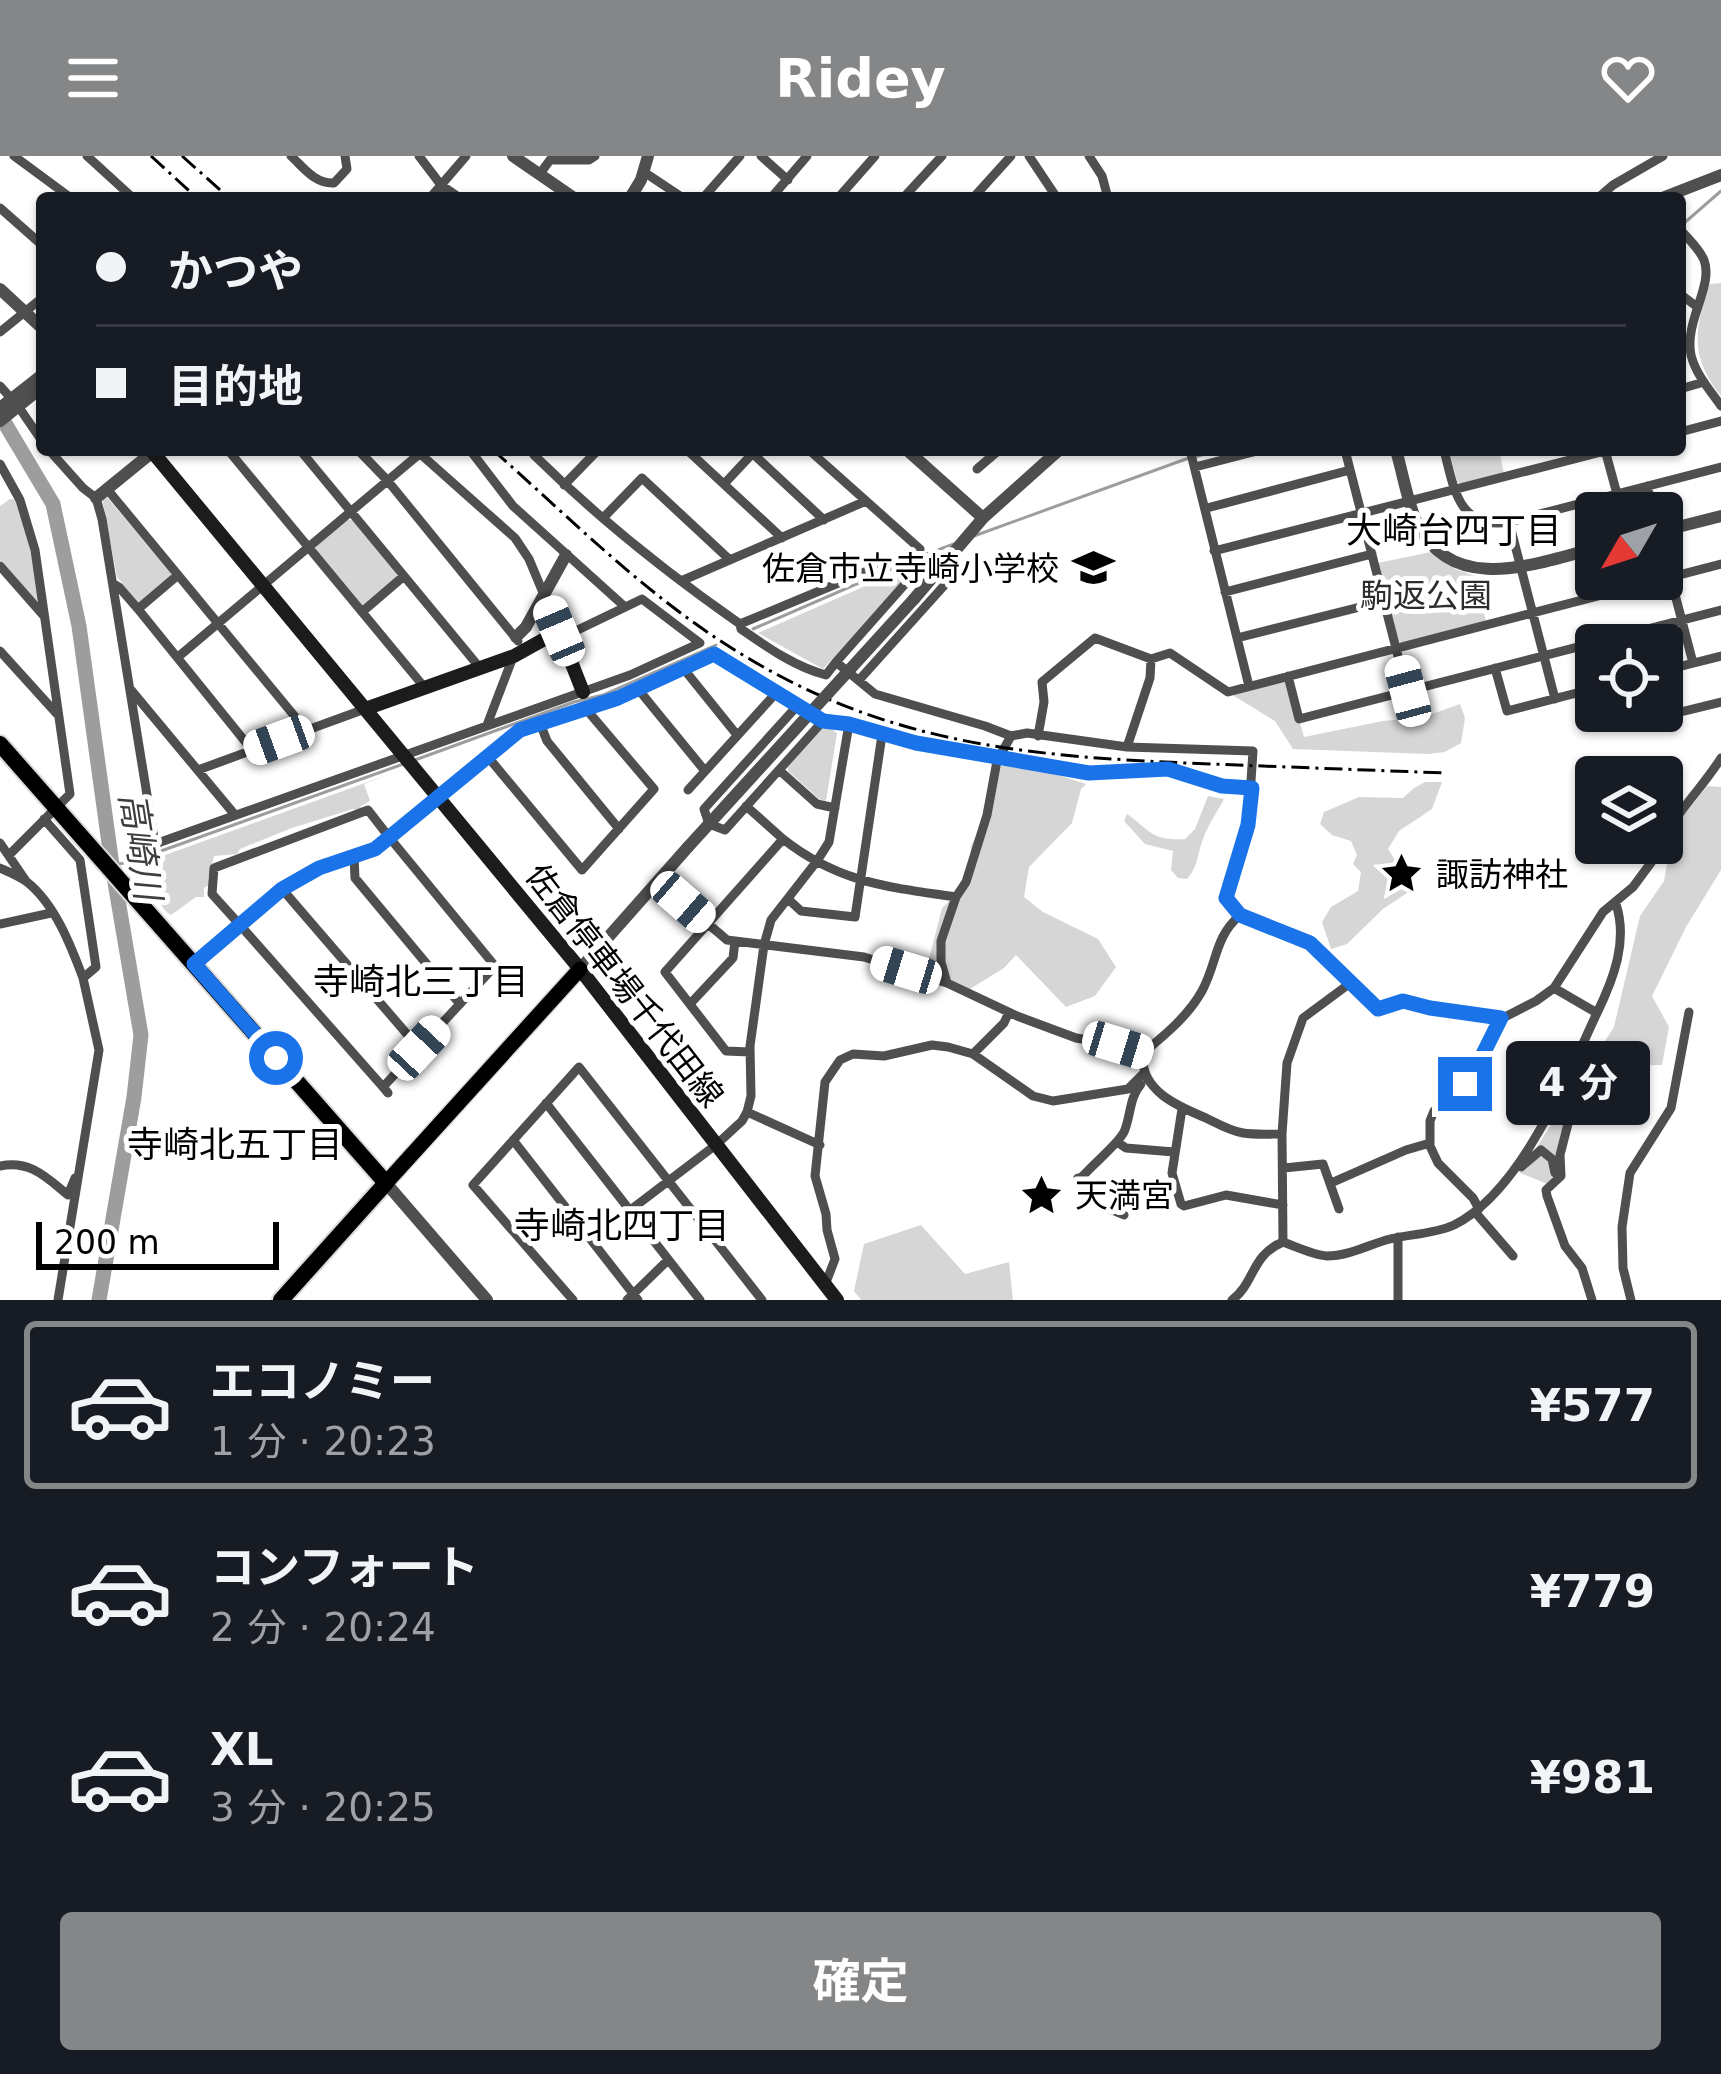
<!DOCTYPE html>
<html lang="ja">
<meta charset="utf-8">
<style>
:root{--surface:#171b24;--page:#242831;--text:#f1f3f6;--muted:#9ea1a6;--line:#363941;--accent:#858687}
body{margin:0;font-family:"DejaVu Sans","Noto Sans JP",sans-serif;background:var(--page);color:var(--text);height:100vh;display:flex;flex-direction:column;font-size:45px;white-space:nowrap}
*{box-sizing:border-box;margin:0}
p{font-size:39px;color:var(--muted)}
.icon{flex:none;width:66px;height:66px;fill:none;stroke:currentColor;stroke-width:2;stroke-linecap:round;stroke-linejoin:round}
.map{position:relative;height:1144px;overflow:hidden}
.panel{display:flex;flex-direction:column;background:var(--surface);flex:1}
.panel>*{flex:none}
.banner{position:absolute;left:36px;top:36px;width:1650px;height:264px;border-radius:12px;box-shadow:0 3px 9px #0004;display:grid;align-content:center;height:264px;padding:0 60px;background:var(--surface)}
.needle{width:78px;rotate:231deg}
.buttons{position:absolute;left:1575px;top:336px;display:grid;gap:24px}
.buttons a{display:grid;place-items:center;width:108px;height:108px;border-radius:12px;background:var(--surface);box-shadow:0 3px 9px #0004;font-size:60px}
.scale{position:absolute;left:36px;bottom:30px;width:243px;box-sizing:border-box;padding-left:12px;border:6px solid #000;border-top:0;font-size:33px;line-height:42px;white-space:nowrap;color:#000;-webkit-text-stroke:9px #fff;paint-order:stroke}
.end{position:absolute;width:54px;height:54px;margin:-27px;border:15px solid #1a73e8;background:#fff;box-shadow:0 0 0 6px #fff}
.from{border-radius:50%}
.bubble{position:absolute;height:84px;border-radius:12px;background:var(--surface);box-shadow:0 3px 9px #0004;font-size:39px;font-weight:700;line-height:84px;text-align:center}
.car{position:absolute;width:36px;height:72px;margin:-36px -18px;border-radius:15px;box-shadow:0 0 9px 3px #0007;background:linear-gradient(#fff 24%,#345 0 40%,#fff 0 76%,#345 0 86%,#fff 0)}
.banner b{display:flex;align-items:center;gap:42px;height:114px;font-size:45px}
.banner b+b{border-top:3px solid var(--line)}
.banner i{width:30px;height:30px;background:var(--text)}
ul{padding:21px 0 0;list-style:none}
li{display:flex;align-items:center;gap:36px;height:168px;margin:0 24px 18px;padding:0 36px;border:6px solid transparent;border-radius:12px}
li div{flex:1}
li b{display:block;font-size:45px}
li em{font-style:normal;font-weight:700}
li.active{border-color:var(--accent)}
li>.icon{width:108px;height:108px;stroke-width:1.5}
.primary-button{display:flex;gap:24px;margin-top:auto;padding:24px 60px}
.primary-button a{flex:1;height:138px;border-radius:12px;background:var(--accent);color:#fff;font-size:48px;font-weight:700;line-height:138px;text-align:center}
header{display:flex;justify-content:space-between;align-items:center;height:156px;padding:0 60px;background:var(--accent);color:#fff;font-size:54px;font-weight:700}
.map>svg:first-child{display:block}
.green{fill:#d6d6d6}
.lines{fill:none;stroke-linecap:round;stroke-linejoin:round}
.stream{stroke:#9d9d9d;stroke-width:3}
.river{stroke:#9d9d9d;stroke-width:15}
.primary-casing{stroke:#dbdbdb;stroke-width:18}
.trunk-casing{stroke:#dbdbdb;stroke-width:20}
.minor{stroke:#4f4f4f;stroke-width:9}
.tertiary{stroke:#4f4f4f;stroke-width:12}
.secondary{stroke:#1c1c1c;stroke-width:14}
.primary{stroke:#000;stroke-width:15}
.trunk{stroke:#000;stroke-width:16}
.rail{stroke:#000;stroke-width:3;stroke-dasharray:18 6 3 6;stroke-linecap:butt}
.tertiary-bridge{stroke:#4f4f4f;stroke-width:12}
.route{stroke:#1a73e8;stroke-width:15}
.labels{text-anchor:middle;stroke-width:10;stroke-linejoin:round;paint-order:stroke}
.poi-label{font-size:33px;fill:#000;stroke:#fff;text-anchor:start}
.park-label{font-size:33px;fill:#2d2d2d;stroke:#fff}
.street-label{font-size:33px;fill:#000;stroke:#fff}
.neighbourhood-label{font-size:36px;fill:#000;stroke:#fff}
.water-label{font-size:36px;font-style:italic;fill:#3e3e3e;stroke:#fff}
</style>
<header><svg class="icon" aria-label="menu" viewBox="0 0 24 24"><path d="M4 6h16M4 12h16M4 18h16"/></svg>Ridey<svg class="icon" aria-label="heart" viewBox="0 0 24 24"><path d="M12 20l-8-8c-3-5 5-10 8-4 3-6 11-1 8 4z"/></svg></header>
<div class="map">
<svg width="1721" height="1144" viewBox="0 0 1721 1144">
<rect width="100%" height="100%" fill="#fff"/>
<path class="green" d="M1721,127V240C1690,200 1695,178 1707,132L1710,128Z
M1452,294H1499L1504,317L1462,328L1457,326L1450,297Z
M106,340L173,420L139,447L117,421L102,342Z
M10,343L20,344L40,443L37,446L0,404V350Z
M347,364H352L397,419L396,425L368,449L362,450L316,395V390Z
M1431,396L1455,413L1475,420L1486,465L1402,487L1397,484L1378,407Z
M920,406L823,513L758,477Z
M1288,523L1304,581L1383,565L1424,561L1460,548L1465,562L1461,587L1445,596L1428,598L1293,593L1275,565L1231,538Z
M820,573H831L837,577L826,645L819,643L788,615V611Z
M1024,608L1086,628L1081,633L1072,667L1029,711L1024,741L1043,756L1098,783L1116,811L1095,840L1066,851L1016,799L1004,812L965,836L927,811L942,752L969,726L971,690L987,656L1001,610Z
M404,613L364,628L370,645L361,650L360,655L353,653L292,672L240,693L237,698L214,700L208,723L213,727L204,732V741H196L171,759C152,748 159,722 154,703Z
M1425,626H1442L1432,653L1399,675L1388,693L1413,733L1383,753L1347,788L1331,793L1322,766L1331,751L1358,735L1361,716L1353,708L1357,699L1351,685L1332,679L1320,668L1324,656L1359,641L1403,642L1414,632Z
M1707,630L1721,631V714L1686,771L1652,840L1669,871L1662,909L1606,910L1563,977L1550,1029L1520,1017L1614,871L1640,760L1664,725L1673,673Z
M1208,640L1224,643C1217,656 1208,669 1203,683C1197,698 1199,709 1187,723L1178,722L1171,714L1173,695L1145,688L1124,665L1127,658C1151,675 1151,685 1185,683L1195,673Z
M921,1069L965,1118L1009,1106L1013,1144H861L854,1135L864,1088Z"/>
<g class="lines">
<path class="stream" d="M1682,69L1721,35
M974,380L1186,303L1221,294
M753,473L921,400L954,388
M415,604L574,546L603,539L716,489
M115,709L136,704L406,607"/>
<path class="river" d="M0,259L53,348L79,470L112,709L141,879L134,941L99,1144"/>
<defs>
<path id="primary" d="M386,1027L580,813"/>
<path id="trunk" d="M0,588L386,1027L281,1144"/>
</defs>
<use href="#primary" class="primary-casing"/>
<use href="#trunk" class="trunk-casing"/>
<path class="minor" d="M14,0L71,42
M87,0L133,42
M291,0C304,12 315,28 334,27L347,13L345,0
M419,0L441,29L460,42
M761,0L788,24
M1029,0L1057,42
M1089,0L1102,20L1108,42
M644,16L683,42
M539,19L550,4H589L595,0
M430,42L466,0
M703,42L740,0
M771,42L807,0
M838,42L875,0
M903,42L942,0
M973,42L1011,0
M1598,42L1613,29L1663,0
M0,52L42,89
M1680,73C1688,83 1699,92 1704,104C1714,130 1684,165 1691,199C1696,219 1710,234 1721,250
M1680,138L1696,150
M0,176L42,142
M0,230L18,250L42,285
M1680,233L1704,226
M1680,276L1721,265
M49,294L83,332L96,342L102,363L155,688L630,519L700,487L642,443L561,482
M228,294L425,532
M300,294L480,512
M358,294L387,324L518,485
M470,294L513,350L624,450
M537,294L534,299C597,361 667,417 740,468L920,393L809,294
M687,294L782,382
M749,294L824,364
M1190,294L1249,530
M1345,294L1407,535
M1444,294C1454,332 1458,374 1509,366
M1605,294L1617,338
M417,295L515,382L529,403L559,475
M0,308L20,344L35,394L70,638L10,698
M1195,311L1261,294
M977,313L999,294
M724,328L753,297
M564,329L598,294
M1647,330L1654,357
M107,333L306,574
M1207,352L1350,314
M603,362L642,322L730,404
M1662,389L1693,507
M1214,395L1609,294
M0,410L44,460
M681,425L866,345
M114,428L119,431L138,453L252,594
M1225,436L1372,398
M138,453L178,419
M362,456L404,420
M740,468L741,473C767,491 795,511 826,519L836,506L875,538L985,570L1011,580L1027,577L1127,591L1253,595L1248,669L1226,742L1240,759L1310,787L1378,853L1403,845L1430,852L1501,863L1536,845L1554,832L1603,756L1633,731L1653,704L1661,687
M1237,482L1384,445
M0,495L57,558
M178,501L424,294
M1151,503L1170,497L1228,536L1721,408
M836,506L921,410L936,418
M683,512L737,579
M1495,512L1507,555L1596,532
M1662,515L1721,500
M1288,520L1299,563L1721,454
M860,523L950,423L946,407
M638,533L705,615
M131,534L235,659
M1555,543L1509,366L1721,311
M798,549L704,653L709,668L725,674L823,565
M1659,555L1660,561L1721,546
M540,567L547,585L619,673
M487,569L513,501
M1038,580L1044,546L1042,526L1095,482L1151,503L1150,522L1127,591
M488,601L582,714L654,633L586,553
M198,614L365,553
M779,614L817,648L835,652
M688,634L776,537
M746,650L783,683L665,816L726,895L750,896
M44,663L80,704L96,811L83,822L99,894L58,1144
M783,683C839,727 888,731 956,741
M1662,686C1677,655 1703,631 1721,602
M0,687L26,725
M354,701L355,722L460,848
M0,712C9,716 19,720 27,726C55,748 71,790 83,822
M659,726L727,784L864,801L947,827L1017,860L1076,882L1117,889L1143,897
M282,733L419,892
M788,743L801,755L855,761L882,579
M0,768L51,757
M193,808L240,769L212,738L214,712L368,654L389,681L520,573L618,542L714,498L823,565L849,568L916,587L1089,617L1168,612L1221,630L1252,632
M947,827L941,806V785L956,741L966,726L987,659L997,605L1011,580
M690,848L733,802L735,785
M1597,857C1614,822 1628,785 1616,748
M1143,897C1139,934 1177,950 1206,962C1218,968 1230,975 1243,977C1256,979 1269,978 1282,978L1287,907L1303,862L1349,828
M1143,897C1165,879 1188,860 1202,835C1218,805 1214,782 1240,759
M973,898L1004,867L1009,856
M383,931L495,810L389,681C368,699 344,701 319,712C289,725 265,748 240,769L383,931L388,937
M1562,934L1569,964L1560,999L1561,1020L1546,1034L1547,1040L1565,1090L1582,1112L1592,1144
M546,947L700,1144
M1182,953L1172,1017L1181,1048L1184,1050L1226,1039L1283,1049
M747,956L820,989
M513,984L638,1144
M1117,986L1126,992L1174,996
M0,1010C30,1004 46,1021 68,1039L75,1022
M1521,1011L1541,994L1552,1003L1555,1017
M1284,1012L1323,1008L1339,1053
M1331,1027L1406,994L1430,987
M1479,1053L1473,1042L1438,1007L1430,990V965L1434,955L1473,919L1501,863
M629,1055L717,988L742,965L747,956L751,940L750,890L764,789L771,764L817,705L829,686L849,568
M1475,1056L1513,1100
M1124,1059C1104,1050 1082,1046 1078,1022L1082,1021C1093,1008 1118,988 1124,976C1131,960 1129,942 1141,928
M1398,1081V1144
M1283,1086C1297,1091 1313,1099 1327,1100C1349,1100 1370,1088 1390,1083C1411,1078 1434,1078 1454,1069C1521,1036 1566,923 1597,857L1554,832
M825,1129L835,1103L827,1074L826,1058L815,1020L825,926L840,904L853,898L884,900L932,889L948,891L973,898L1033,940L1053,945L1128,933L1144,917
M573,1144L473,1029L579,911L762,1144
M627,1144L668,1104
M1232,1144C1255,1127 1251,1099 1283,1086L1282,978
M1631,1144L1623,1112L1622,1071L1630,1017L1671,952L1689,856"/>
<path class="tertiary" d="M513,0L574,42
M630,42L641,24L648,0
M1662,42L1721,19
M0,133L42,172
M0,252L42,219
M0,265L42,231
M907,294L983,362
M1396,294C1403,318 1407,345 1417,367C1453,441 1537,407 1596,392
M96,342L155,294
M1662,375L1721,360
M914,443L983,362L1059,294
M516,481L526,471L566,399
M580,813L688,691
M386,1027L487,1144"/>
<path class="secondary" d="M151,294L580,813L837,1144
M365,553L514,500L559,475L583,536"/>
<use href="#primary" class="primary"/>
<use href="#trunk" class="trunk"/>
<path class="rail" d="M151,0L197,42
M182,0L229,42
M493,294C572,364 648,441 738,496C891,591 1036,601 1210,608C1288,611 1367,614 1446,617"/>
<path class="tertiary-bridge" d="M688,691L914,443"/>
</g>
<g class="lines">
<path class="route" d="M276,902L194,808L282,733L319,712L375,693L520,574L618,542L714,498L823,565L849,568L916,587L1089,617L1168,613L1222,630L1252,632L1248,669L1226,742L1240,759L1310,787L1378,853L1403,845L1430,852L1501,862L1472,920L1465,928"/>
</g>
<defs>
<symbol id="school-bare" viewBox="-9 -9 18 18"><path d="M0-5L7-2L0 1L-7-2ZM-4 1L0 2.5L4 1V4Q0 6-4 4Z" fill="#000" stroke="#fff" stroke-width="2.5" paint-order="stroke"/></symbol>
<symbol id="sight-bare" viewBox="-9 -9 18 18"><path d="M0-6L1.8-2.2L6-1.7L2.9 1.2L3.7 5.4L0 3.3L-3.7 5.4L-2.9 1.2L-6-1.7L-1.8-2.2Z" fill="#000" stroke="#fff" stroke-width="2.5" paint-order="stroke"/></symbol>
</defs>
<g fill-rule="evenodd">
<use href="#school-bare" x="1064" y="382" width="59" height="59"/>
<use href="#sight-bare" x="1372" y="688" width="59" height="59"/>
<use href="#sight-bare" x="1012" y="1010" width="59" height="59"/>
</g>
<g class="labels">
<g class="poi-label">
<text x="1059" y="424" text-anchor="end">佐倉市立寺崎小学校</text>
<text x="1436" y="730">諏訪神社</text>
<text x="1075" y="1051">天満宮</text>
</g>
<g class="park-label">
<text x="1426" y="451">駒返公園</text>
</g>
<g class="street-label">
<text transform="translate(625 829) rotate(52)" y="12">佐倉停車場千代田線</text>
</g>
<g class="neighbourhood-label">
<text x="1454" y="387">大崎台四丁目</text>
<text x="421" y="838">寺崎北三丁目</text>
<text x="235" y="1001">寺崎北五丁目</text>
<text x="622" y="1082">寺崎北四丁目</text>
</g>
<g class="water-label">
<text transform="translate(141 690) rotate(81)" y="13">高崎川</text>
</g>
</g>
</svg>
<div class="buttons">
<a><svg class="needle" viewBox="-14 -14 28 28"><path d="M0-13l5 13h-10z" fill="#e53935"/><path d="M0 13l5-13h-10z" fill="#9ea1a6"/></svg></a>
<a><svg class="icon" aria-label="locate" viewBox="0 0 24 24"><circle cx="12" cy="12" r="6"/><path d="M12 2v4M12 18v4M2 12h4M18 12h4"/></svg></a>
<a><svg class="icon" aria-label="layers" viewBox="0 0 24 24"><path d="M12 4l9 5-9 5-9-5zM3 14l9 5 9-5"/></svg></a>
</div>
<div class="scale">200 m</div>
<i class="end from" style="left:276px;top:902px"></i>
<i class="end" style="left:1465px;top:928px"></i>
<div class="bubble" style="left:1506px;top:885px;width:144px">4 分</div>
<i class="car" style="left:559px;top:475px;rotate:337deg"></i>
<i class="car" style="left:1408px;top:535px;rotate:345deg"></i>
<i class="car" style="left:279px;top:584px;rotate:250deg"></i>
<i class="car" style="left:683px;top:746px;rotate:131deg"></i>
<i class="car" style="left:906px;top:814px;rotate:287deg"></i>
<i class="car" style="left:1118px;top:889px;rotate:107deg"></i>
<i class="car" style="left:419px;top:892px;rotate:43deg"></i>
<div class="banner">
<b><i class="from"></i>かつや</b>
<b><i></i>目的地</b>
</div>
</div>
<section class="panel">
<ul>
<li class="active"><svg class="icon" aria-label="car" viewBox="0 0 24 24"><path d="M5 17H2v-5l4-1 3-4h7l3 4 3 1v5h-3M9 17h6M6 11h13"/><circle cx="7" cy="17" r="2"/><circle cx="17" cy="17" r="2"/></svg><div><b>エコノミー</b><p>1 分 · 20:23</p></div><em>¥577</em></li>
<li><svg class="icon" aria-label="car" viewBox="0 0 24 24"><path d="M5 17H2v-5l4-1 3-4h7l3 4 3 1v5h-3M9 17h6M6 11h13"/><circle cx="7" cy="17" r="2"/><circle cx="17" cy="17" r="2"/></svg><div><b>コンフォート</b><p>2 分 · 20:24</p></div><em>¥779</em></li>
<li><svg class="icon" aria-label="car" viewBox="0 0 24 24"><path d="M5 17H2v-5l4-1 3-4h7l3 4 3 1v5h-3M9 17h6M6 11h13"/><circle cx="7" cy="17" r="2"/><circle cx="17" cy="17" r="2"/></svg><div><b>XL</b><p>3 分 · 20:25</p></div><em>¥981</em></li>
</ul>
<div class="primary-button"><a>確定</a></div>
</section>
